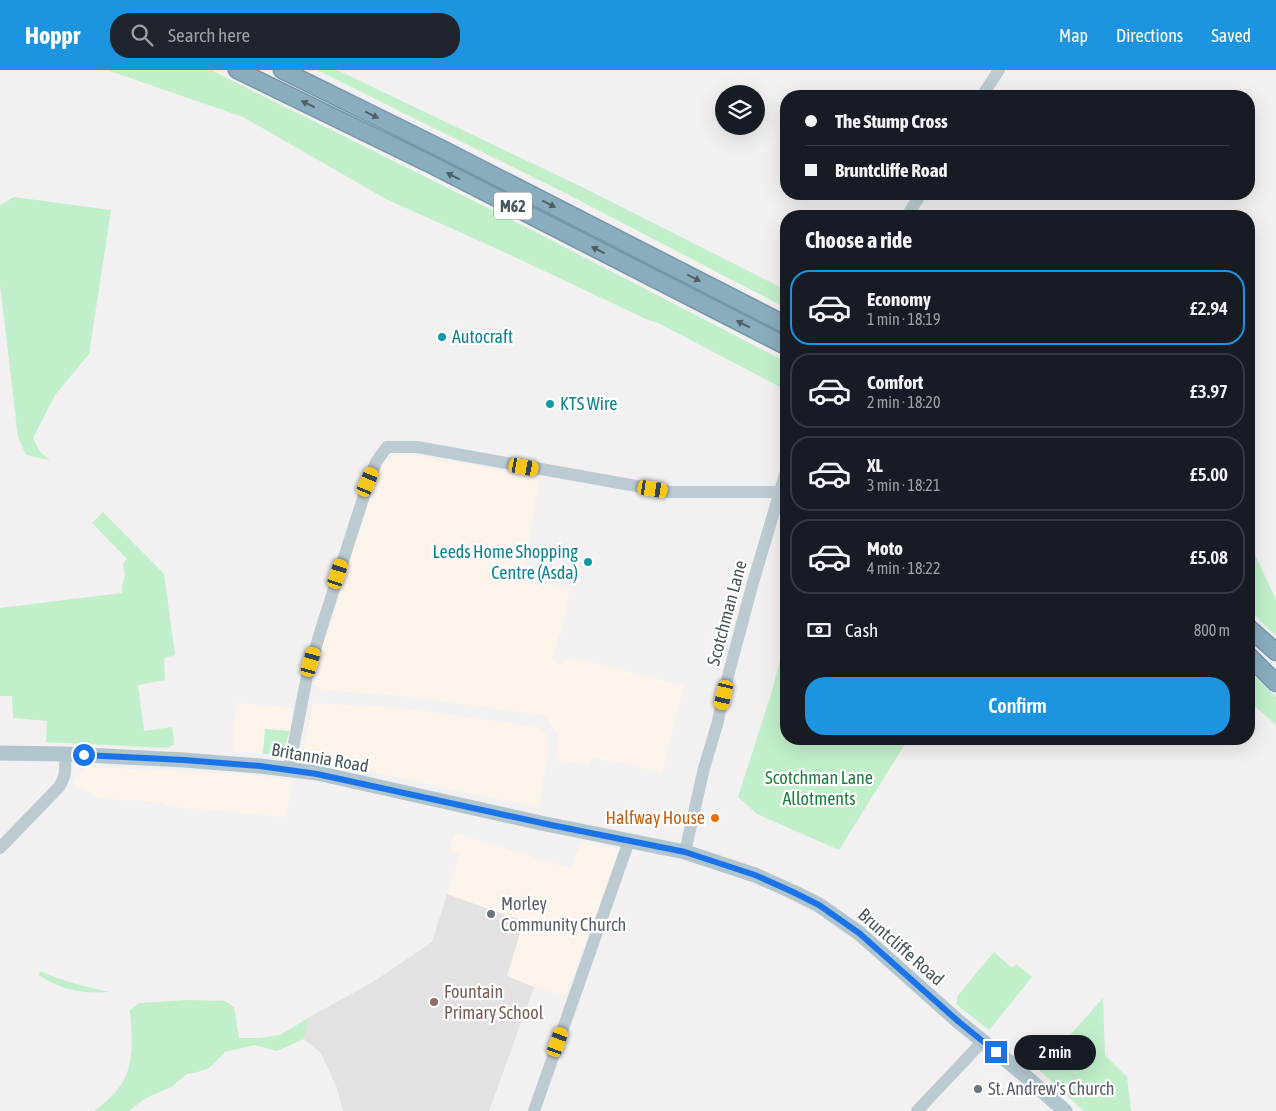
<!DOCTYPE html>
<meta charset="utf-8">
<style>
:root{--surface:#171b24;--page:#20242c;--text:#f1f3f6;--muted:#9ea1a6;--line:#363941;--accent:#1c94e0}
body{margin:0;font-family:"Asap Condensed",sans-serif;background:var(--page);color:var(--text);height:100vh;display:flex;flex-direction:column;font-size:19px;white-space:nowrap}
*{box-sizing:border-box;margin:0}
p{font-size:16px;color:var(--muted)}
.icon{flex:none;width:28px;height:28px;fill:none;stroke:currentColor;stroke-width:2;stroke-linecap:round;stroke-linejoin:round}
.map{position:relative;flex:1;overflow:hidden}
.side{position:absolute;left:780px;top:140px;width:475px;height:535px;display:flex;flex-direction:column;background:var(--surface);border-radius:20px;box-shadow:0 5px 20px #0002}
.side>*{flex:none}
.banner{position:absolute;left:780px;top:20px;width:475px;height:110px;border-radius:20px;box-shadow:0 5px 20px #0002;display:grid;align-content:center;height:110px;padding:0 25px;background:var(--surface)}
.fabs{position:absolute;left:715px;top:15px;display:grid;gap:10px}
.fabs a{display:grid;place-items:center;width:50px;height:50px;border-radius:50%;background:var(--surface);box-shadow:0 5px 20px #0002;font-size:25px}
.end{position:absolute;width:22px;height:22px;margin:-11px;border:6px solid #1a73e8;background:#fff;box-shadow:0 0 0 2px #fff}
.from{border-radius:50%}
.bubble{position:absolute;height:35px;border-radius:18px;background:var(--surface);box-shadow:0 5px 20px #0002;font-size:16px;font-weight:600;line-height:35px;text-align:center}
.car{position:absolute;width:15px;height:30px;margin:-15px -8px;border-radius:6px;box-shadow:0 0 4px 1px #0007;background:linear-gradient(#f5c518 24%,#345 0 40%,#f5c518 0 76%,#345 0 86%,#f5c518 0)}
.banner b{display:flex;align-items:center;gap:18px;height:48px;font-size:19px}
.banner b+b{border-top:1px solid var(--line)}
.banner i{width:12px;height:12px;background:var(--text)}
ul{padding:0;list-style:none}
li{display:flex;align-items:center;gap:15px;height:75px;margin:0 10px 8px;padding:0 15px;border:2px solid var(--line);border-radius:20px}
li div{flex:1}
li b{display:block;font-size:19px}
li em{font-style:normal;font-weight:600}
li.active{border-color:var(--accent)}
li>.icon{width:45px;height:45px;stroke-width:1.5}
h2{padding:0 25px;font-size:22px;line-height:60px}
.pay{display:flex;align-items:center;gap:12px;height:55px;padding:0 25px;font-size:19px}
.pay p{margin-inline-start:auto}
.primary-button{display:flex;gap:10px;margin-top:auto;padding:10px 25px}
.primary-button a{flex:1;height:58px;border-radius:20px;background:var(--accent);color:#fff;font-size:20px;font-weight:600;line-height:58px;text-align:center}
header{display:flex;align-items:center;gap:30px;box-sizing:border-box;height:70px;padding:0 25px;background:var(--accent);color:#fff}
header strong{font-size:24px}
nav{display:flex;gap:28px;margin-inline-start:auto;font-size:18px}
.search{width:350px;height:45px;background:var(--page);display:flex;align-items:center;gap:12px;box-sizing:border-box;padding:0 18px;border-radius:20px;color:var(--muted);font-size:19px}
.map>svg:first-child{display:block}
.commercial{fill:#fcf4eb}
.education{fill:#e3e1e2}
.green{fill:#c0efca}
.lines{fill:none;stroke-linecap:round;stroke-linejoin:round}
.highway-casing{stroke:#7497aa;stroke-width:19}
.secondary{stroke:#bccad1;stroke-width:12}
.primary{stroke:#b0c5ce;stroke-width:15}
.highway{stroke:#89acbe;stroke-width:16}
.oneway{fill:#4e6067}
.route{stroke:#1a73e8;stroke-width:6}
.culture-dot{fill:#0f9aa8;stroke:#fff;stroke-width:2}
.food-dot{fill:#e8710a;stroke:#fff;stroke-width:2}
.worship-dot{fill:#6b7280;stroke:#fff;stroke-width:2}
.education-dot{fill:#8d6e63;stroke:#fff;stroke-width:2}
.labels{text-anchor:middle;stroke-width:4.5;stroke-linejoin:round;paint-order:stroke}
.shield{fill:#fff;stroke:#7f898e;stroke-width:1}
.shield-label{font-size:16px;font-weight:bold;fill:#48575d}
.culture-label{font-size:18px;fill:#0d838f;stroke:#fff;text-anchor:start}
.street-label{font-size:18px;fill:#48575d;stroke:#fff}
.park-label{font-size:18px;fill:#197f3a;stroke:#fff}
.food-label{font-size:18px;fill:#c56008;stroke:#fff;text-anchor:end}
.worship-label{font-size:18px;fill:#5b616d;stroke:#fff;text-anchor:start}
.education-label{font-size:18px;fill:#785e54;stroke:#fff;text-anchor:start}
</style>
<header>
<strong>Hoppr</strong>
<div class="search"><svg class="icon" aria-label="search" viewBox="0 0 24 24"><circle cx="10" cy="10" r="6"/><path d="M15 15l6 6"/></svg>Search here</div>
<nav><a>Map</a><a>Directions</a><a>Saved</a></nav>
</header>
<div class="map">
<svg width="1276" height="1041" viewBox="0 0 1276 1041">
<rect width="100%" height="100%" fill="#f2f0f0"/>
<path class="commercial" d="M407,384L539,407L523,509L570,519L561,561L552,589L561,596L569,587L683,616L662,702L592,687L589,696L557,690L558,681V665L549,650L542,645L405,626L323,620L318,617L315,612V607L323,572L334,547L344,508L380,399L385,391L398,385Z
M236,633L293,638L290,661L265,660L263,684L233,681Z
M313,633L402,638L537,657L541,659L545,663L549,674L539,738L369,701L302,688Z
M86,697L242,704L292,710L286,747L164,736V732L123,730L98,727L76,715L73,711Z
M455,763L571,799L581,771L619,780L566,926L534,917L506,906L524,850L511,847L447,824L461,784L449,780Z"/>
<path class="education" d="M447,824L511,847L524,850L507,906L534,917L489,1041H343L337,1018L321,983L304,969L308,948L376,910L432,872Z"/>
<path class="green" d="M107,0H211L520,154L786,292V320L660,254L646,249L504,182L386,129L243,47Z
M317,0H337L586,119L786,220V238L565,123Z
M14,127L111,140L89,284L55,325L33,368L40,382L50,390L26,385L18,367L0,214V135Z
M103,442L164,504L175,585L164,588L165,610L138,615L144,661L172,657L174,671L173,675L166,678L46,672L47,651L13,648L12,626H0V538L122,523V515L125,506L123,494L127,489L92,453Z
M1249,475L1252,478L1276,530V566L1249,540Z
M786,568V669H890L905,674L839,780L757,744L738,727L771,624Z
M1249,601L1276,627V655L1249,631Z
M265,659L290,661C284,679 283,684 263,684Z
M994,882L1012,898L1016,894L1032,907L989,960L956,934L958,925Z
M40,901C63,911 85,917 109,922C83,924 61,920 39,905Z
M1103,928L1105,985L1127,1007L1131,1041H1084L1039,1000Z
M187,930L225,931L234,937L239,968H260L280,965L308,948L304,969L277,981L254,975L225,982L209,998L198,1002L187,1004L171,1017L144,1029L129,1041H94C102,1035 111,1028 117,1020C136,999 132,966 130,940L139,933Z"/>
<g class="lines">
<defs>
<path id="highway" d="M237,0L432,95L786,276
M282,0L440,78L786,255
M1249,558L1276,582
M1249,586L1276,613"/>
</defs>
<use href="#highway" class="highway-casing"/>
<path class="secondary" d="M982,26L999,0
M907,146L921,124
M289,699L307,606L323,553L368,413L376,392L387,377H417L670,422H780
M0,778L59,717C67,705 65,698 65,684
M685,782L704,698L717,655L727,610L752,516L786,401
M534,1041L629,771
M917,1041L983,971"/>
<path class="primary" d="M0,683L65,684L184,690L260,696L317,703L541,753L685,782L755,805L793,822L819,835L859,863L959,952L1022,1003L1065,1041"/>
<use href="#highway" class="highway"/>
</g>
<defs><path id="oneway-solid" d="M-6-.8H1V-3.2L6.5 0L1 3.2V.8H-6Z" transform="scale(1.25)"/></defs>
<g class="oneway">
<use href="#oneway-solid" transform="translate(308 34) rotate(-154)"/>
<use href="#oneway-solid" transform="translate(372 45) rotate(26)"/>
<use href="#oneway-solid" transform="translate(453 106) rotate(-153)"/>
<use href="#oneway-solid" transform="translate(549 134) rotate(27)"/>
<use href="#oneway-solid" transform="translate(598 180) rotate(-153)"/>
<use href="#oneway-solid" transform="translate(694 208) rotate(27)"/>
<use href="#oneway-solid" transform="translate(743 254) rotate(-153)"/>
</g>
<g class="lines">
<path class="route" d="M84,685L184,690L260,696L317,704L551,755L685,782L755,805L793,822L819,835L859,863L959,952L996,982"/>
</g>
<g class="culture-dot">
<circle cx="442" cy="267" r="5"/>
<circle cx="550" cy="334" r="5"/>
<circle cx="588" cy="492" r="5"/>
</g>
<circle class="food-dot" cx="715" cy="748" r="5"/>
<g class="worship-dot">
<circle cx="491" cy="844" r="5"/>
<circle cx="978" cy="1019" r="5"/>
</g>
<circle class="education-dot" cx="434" cy="932" r="5"/>
<g class="labels">
<rect class="shield" x="494" y="122.5" width="38" height="27" rx="4"/>
<g class="shield-label">
<text x="513" y="142">M62</text>
</g>
<g class="culture-label">
<text x="452" y="273">Autocraft</text>
<text x="560" y="340">KTS Wire</text>
<text x="578" y="488" text-anchor="end">Leeds Home Shopping<tspan x="578" dy="21">Centre (Asda)</tspan></text>
</g>
<g class="street-label">
<text transform="translate(727 543) rotate(-75)" y="6">Scotchman Lane</text>
<text transform="translate(320 688) rotate(10)" y="6">Britannia Road</text>
<text transform="translate(901 877) rotate(41)" y="6">Bruntcliffe Road</text>
</g>
<g class="park-label">
<text x="819" y="714">Scotchman Lane<tspan x="819" dy="21">Allotments</tspan></text>
</g>
<g class="food-label">
<text x="705" y="754">Halfway House</text>
</g>
<g class="worship-label">
<text x="501" y="840">Morley<tspan x="501" dy="21">Community Church</tspan></text>
<text x="988" y="1025">St. Andrew's Church</text>
</g>
<g class="education-label">
<text x="444" y="928">Fountain<tspan x="444" dy="21">Primary School</tspan></text>
</g>
</g>
</svg>
<div class="fabs">
<a><svg class="icon" aria-label="layers" viewBox="0 0 24 24"><path d="M12 4l9 5-9 5-9-5zM3 14l9 5 9-5"/></svg></a>
</div>
<i class="end from" style="left:84px;top:685px"></i>
<i class="end" style="left:996px;top:982px"></i>
<div class="bubble" style="left:1014px;top:965px;width:82px">2 min</div>
<i class="car" style="left:524px;top:397px;rotate:100deg"></i>
<i class="car" style="left:368px;top:412px;rotate:23deg"></i>
<i class="car" style="left:653px;top:419px;rotate:99deg"></i>
<i class="car" style="left:338px;top:504px;rotate:18deg"></i>
<i class="car" style="left:311px;top:592px;rotate:16deg"></i>
<i class="car" style="left:724px;top:625px;rotate:193deg"></i>
<i class="car" style="left:558px;top:972px;rotate:20deg"></i>
<div class="banner">
<b><i class="from"></i>The Stump Cross</b>
<b><i></i>Bruntcliffe Road</b>
</div>
<section class="side">
<h2>Choose a ride</h2>
<ul>
<li class="active"><svg class="icon" aria-label="car" viewBox="0 0 24 24"><path d="M5 17H2v-5l4-1 3-4h7l3 4 3 1v5h-3M9 17h6M6 11h13"/><circle cx="7" cy="17" r="2"/><circle cx="17" cy="17" r="2"/></svg><div><b>Economy</b><p>1 min · 18:19</p></div><em>£2.94</em></li>
<li><svg class="icon" aria-label="car" viewBox="0 0 24 24"><path d="M5 17H2v-5l4-1 3-4h7l3 4 3 1v5h-3M9 17h6M6 11h13"/><circle cx="7" cy="17" r="2"/><circle cx="17" cy="17" r="2"/></svg><div><b>Comfort</b><p>2 min · 18:20</p></div><em>£3.97</em></li>
<li><svg class="icon" aria-label="car" viewBox="0 0 24 24"><path d="M5 17H2v-5l4-1 3-4h7l3 4 3 1v5h-3M9 17h6M6 11h13"/><circle cx="7" cy="17" r="2"/><circle cx="17" cy="17" r="2"/></svg><div><b>XL</b><p>3 min · 18:21</p></div><em>£5.00</em></li>
<li><svg class="icon" aria-label="car" viewBox="0 0 24 24"><path d="M5 17H2v-5l4-1 3-4h7l3 4 3 1v5h-3M9 17h6M6 11h13"/><circle cx="7" cy="17" r="2"/><circle cx="17" cy="17" r="2"/></svg><div><b>Moto</b><p>4 min · 18:22</p></div><em>£5.08</em></li>
</ul>
<div class="pay"><svg class="icon" aria-label="cash" viewBox="0 0 24 24"><path d="M3 7h18v10H3z"/><circle cx="12" cy="12" r="2"/></svg>Cash<p>800 m</p></div>
<div class="primary-button"><a>Confirm</a></div>
</section>
</div>
